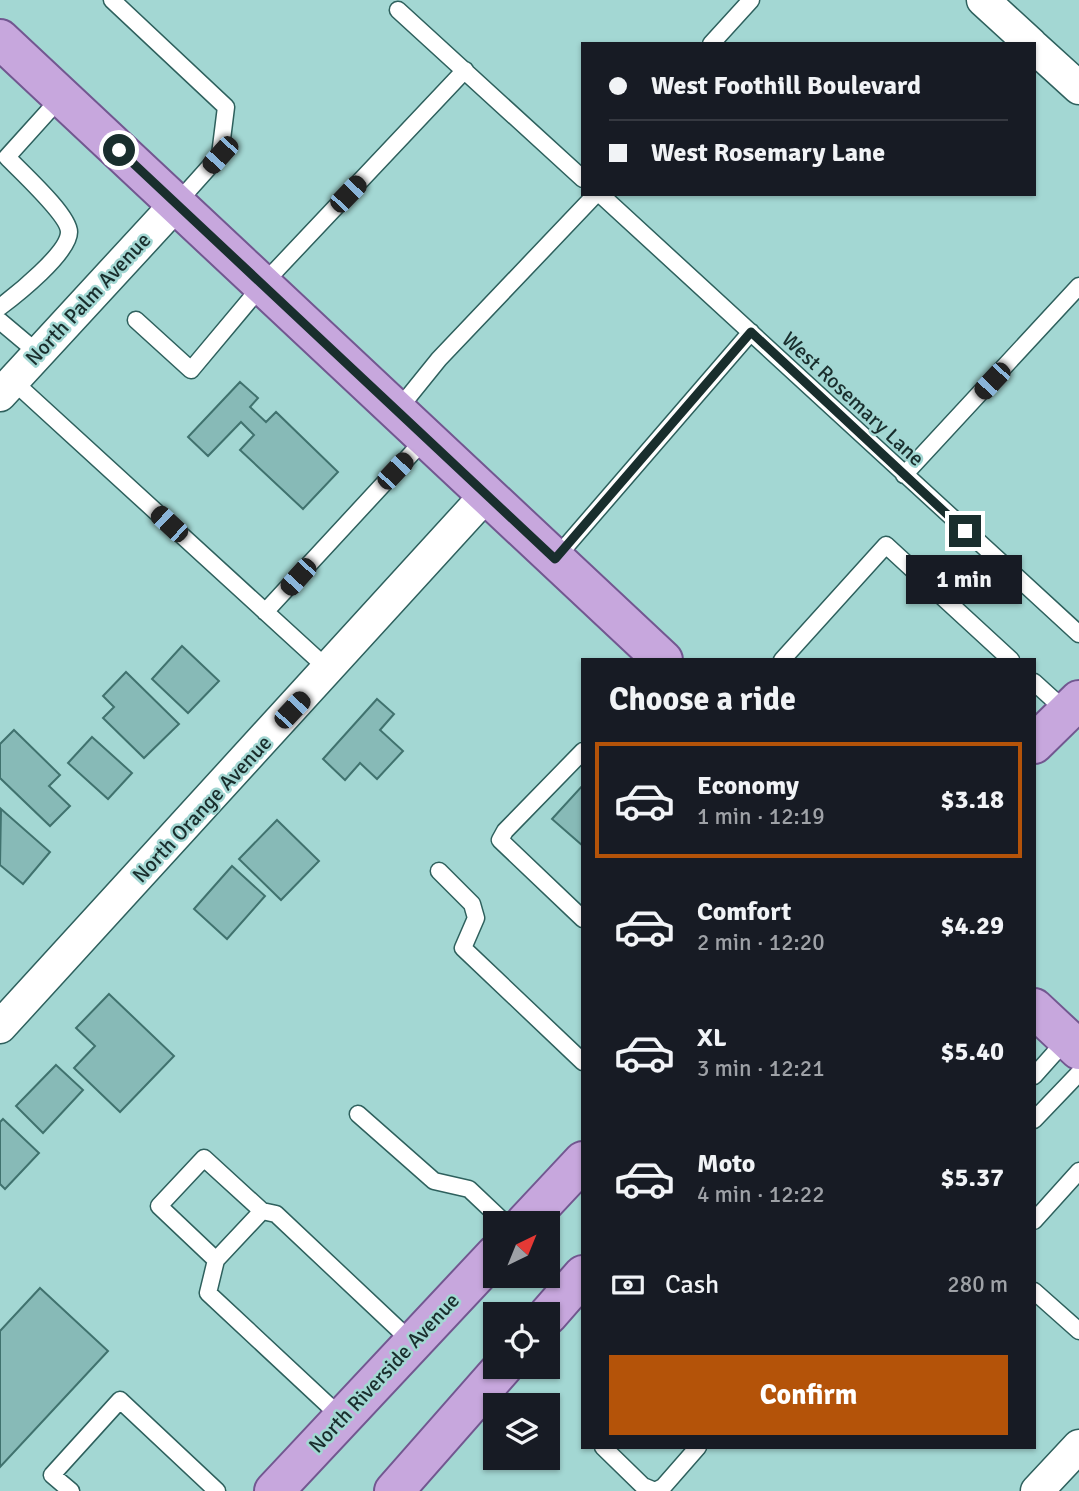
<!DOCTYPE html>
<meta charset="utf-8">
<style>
:root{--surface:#171b24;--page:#20242c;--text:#f1f3f6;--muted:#9ea1a6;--line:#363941;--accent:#b45309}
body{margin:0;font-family:Signika,sans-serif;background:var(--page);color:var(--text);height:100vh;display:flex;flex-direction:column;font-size:26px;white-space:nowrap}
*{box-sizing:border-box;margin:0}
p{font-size:23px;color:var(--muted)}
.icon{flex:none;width:38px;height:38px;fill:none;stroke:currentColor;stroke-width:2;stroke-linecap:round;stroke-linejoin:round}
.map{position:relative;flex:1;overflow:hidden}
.panel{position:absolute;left:581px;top:658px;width:455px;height:791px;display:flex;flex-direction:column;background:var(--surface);border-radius:0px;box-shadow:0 2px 5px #0004}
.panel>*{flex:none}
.guide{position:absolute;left:581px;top:42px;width:455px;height:154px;border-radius:0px;box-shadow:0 2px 5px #0004;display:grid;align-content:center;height:154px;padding:0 28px;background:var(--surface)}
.needle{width:46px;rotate:43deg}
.buttons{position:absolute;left:483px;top:1211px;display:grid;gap:14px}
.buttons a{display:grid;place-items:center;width:77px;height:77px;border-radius:0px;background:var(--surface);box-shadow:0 2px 5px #0004;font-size:35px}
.end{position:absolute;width:32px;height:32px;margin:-16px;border:9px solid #192e2d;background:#fff;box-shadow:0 0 0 4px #fff}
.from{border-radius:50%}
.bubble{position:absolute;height:49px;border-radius:0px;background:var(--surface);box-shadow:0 2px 5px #0004;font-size:23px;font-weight:700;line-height:49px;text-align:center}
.car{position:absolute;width:21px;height:42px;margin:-21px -10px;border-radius:9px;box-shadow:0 0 5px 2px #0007;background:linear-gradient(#222 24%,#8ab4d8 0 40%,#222 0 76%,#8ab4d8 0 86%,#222 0)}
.guide b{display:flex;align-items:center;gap:24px;height:66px;font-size:26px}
.guide b+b{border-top:2px solid var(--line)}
.guide i{width:18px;height:18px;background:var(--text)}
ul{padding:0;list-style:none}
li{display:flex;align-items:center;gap:21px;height:116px;margin:0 14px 10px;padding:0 14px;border:4px solid transparent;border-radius:0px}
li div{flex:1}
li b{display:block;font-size:26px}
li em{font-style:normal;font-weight:700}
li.current{border-color:var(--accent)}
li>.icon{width:63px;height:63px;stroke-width:1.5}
h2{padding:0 28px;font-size:32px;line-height:84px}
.pay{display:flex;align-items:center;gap:18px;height:77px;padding:0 28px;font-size:26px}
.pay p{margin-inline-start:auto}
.button{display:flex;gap:14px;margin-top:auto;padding:14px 28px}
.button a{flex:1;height:80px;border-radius:0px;background:var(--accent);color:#fff;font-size:28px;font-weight:700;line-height:80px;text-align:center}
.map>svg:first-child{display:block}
.building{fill:#87bab7;stroke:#40726e;stroke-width:2}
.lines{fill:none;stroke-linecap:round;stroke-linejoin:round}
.lane-casing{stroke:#2e605d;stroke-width:19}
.street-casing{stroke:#2e605d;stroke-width:35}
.primary-casing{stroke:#725790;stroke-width:42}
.lane{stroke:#fff;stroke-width:16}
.street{stroke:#fff;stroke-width:32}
.primary{stroke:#c7a7dd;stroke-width:38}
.route{stroke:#192e2d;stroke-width:9}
.labels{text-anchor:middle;stroke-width:5;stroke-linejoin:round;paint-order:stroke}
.street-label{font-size:21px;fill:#192e2d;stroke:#a3d7d3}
</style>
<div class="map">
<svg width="1079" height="1491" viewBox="0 0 1079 1491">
<rect width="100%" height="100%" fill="#a3d7d3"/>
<path class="building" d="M240,382L258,398L250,407L266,422L276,412L338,472L303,509L240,450L254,435L241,422L208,456L188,437Z
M182,646L219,681L188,713L152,679Z
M126,672L179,724L144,758L103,718L114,707L103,696Z
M377,699L394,714L380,730L403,751L377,779L360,763L345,780L323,759Z
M14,730L60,775L49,786L70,806L50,826L0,778V744Z
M92,737L132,773L108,799L68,763Z
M583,785V846L552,819Z
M1,809L50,852L23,884L0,865Z
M277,820L319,861L281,900L239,859Z
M232,866L265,896L227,939L194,909Z
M109,994L174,1056L120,1112L74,1068L95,1046L76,1028Z
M56,1065L83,1090L43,1133L16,1106Z
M3,1119L39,1153L5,1189L0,1184V1122Z
M40,1288L108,1351L0,1467V1331Z"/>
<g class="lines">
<defs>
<path id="lane" d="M112,0L226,107L220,155L177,203
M398,10L583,179
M711,44L751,0
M600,194L1079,634
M0,307C16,295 69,253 69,232C69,215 20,171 7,157L62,96
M136,320L191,370L263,284L465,70
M0,321L38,353
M13,381L329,670
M397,411L439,359L596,194
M904,475L1079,286
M555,559L751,332
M265,612L426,438
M782,660L886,545L1011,660
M1034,682L1067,712
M583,751L505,831L500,840L583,919
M439,871L472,904L476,918L463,948L583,1062
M1034,1076L1067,1039
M358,1114L434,1181L469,1189L505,1223
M1034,1120L1079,1073
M1034,1221L1079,1171
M216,1260L159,1206L204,1158L262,1211
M1034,1291L1079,1331
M342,1418L208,1293L216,1260L262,1211L276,1214L413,1343
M603,1447L643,1486L655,1491L663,1487L698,1447
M71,1491L52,1475L120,1400L217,1491"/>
<path id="street" d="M983,0L1031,44
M1034,47L1079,88
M0,395L177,203
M0,1027L486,495
M1037,1491L1079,1446"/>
<path id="primary" d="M0,39L663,660
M1034,744L1079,700
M1034,1008L1079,1050
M525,1223L583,1161
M548,1315L583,1275
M274,1491L495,1255
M394,1491L503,1367"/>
</defs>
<use href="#lane" class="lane-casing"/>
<use href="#street" class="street-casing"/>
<use href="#primary" class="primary-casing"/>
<use href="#lane" class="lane"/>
<use href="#street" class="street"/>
<use href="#primary" class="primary"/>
</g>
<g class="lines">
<path class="route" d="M119,150L555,559L751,332L965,531"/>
</g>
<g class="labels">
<g class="street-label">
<text transform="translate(88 299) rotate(-47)" y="7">North Palm Avenue</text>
<text transform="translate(853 399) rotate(43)" y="7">West Rosemary Lane</text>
<text transform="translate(202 809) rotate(-47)" y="7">North Orange Avenue</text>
<text transform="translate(384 1373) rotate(-47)" y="7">North Riverside Avenue</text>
</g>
</g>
</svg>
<div class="buttons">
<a><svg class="needle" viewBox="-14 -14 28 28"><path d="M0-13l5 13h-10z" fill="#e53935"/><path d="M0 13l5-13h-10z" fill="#9ea1a6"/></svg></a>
<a><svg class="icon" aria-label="locate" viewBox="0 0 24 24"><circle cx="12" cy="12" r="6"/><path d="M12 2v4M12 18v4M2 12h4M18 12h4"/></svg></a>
<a><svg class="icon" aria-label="layers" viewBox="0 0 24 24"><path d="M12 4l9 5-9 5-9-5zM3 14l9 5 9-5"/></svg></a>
</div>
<i class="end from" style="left:119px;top:150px"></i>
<i class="end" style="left:965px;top:531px"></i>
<div class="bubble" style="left:906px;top:555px;width:116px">1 min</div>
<i class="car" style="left:220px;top:155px;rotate:222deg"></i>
<i class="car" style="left:348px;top:194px;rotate:44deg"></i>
<i class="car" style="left:992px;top:381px;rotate:223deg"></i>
<i class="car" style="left:395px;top:471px;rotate:43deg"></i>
<i class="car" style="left:169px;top:524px;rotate:313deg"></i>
<i class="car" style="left:298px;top:577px;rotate:222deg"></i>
<i class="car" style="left:292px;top:710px;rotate:43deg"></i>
<div class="guide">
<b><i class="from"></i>West Foothill Boulevard</b>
<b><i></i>West Rosemary Lane</b>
</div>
<section class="panel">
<h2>Choose a ride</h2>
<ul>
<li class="current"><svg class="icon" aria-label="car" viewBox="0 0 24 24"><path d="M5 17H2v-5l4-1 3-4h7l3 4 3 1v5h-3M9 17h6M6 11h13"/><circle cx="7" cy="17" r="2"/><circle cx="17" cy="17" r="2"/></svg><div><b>Economy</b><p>1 min · 12:19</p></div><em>$3.18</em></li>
<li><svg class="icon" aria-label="car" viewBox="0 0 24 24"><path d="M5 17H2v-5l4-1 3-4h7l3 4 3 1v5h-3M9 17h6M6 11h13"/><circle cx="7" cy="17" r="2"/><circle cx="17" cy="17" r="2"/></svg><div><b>Comfort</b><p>2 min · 12:20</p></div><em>$4.29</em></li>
<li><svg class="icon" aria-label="car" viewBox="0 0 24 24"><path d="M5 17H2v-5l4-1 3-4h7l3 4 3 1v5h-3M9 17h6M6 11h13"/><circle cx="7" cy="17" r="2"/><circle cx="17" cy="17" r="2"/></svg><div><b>XL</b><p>3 min · 12:21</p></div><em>$5.40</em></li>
<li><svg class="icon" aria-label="car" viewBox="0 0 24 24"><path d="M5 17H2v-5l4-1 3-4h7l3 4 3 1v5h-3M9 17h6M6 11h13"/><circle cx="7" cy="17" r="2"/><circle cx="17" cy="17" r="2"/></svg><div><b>Moto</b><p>4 min · 12:22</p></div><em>$5.37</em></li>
</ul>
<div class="pay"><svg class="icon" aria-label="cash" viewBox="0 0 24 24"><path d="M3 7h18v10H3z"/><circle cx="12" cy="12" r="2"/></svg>Cash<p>280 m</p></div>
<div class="button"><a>Confirm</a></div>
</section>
</div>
